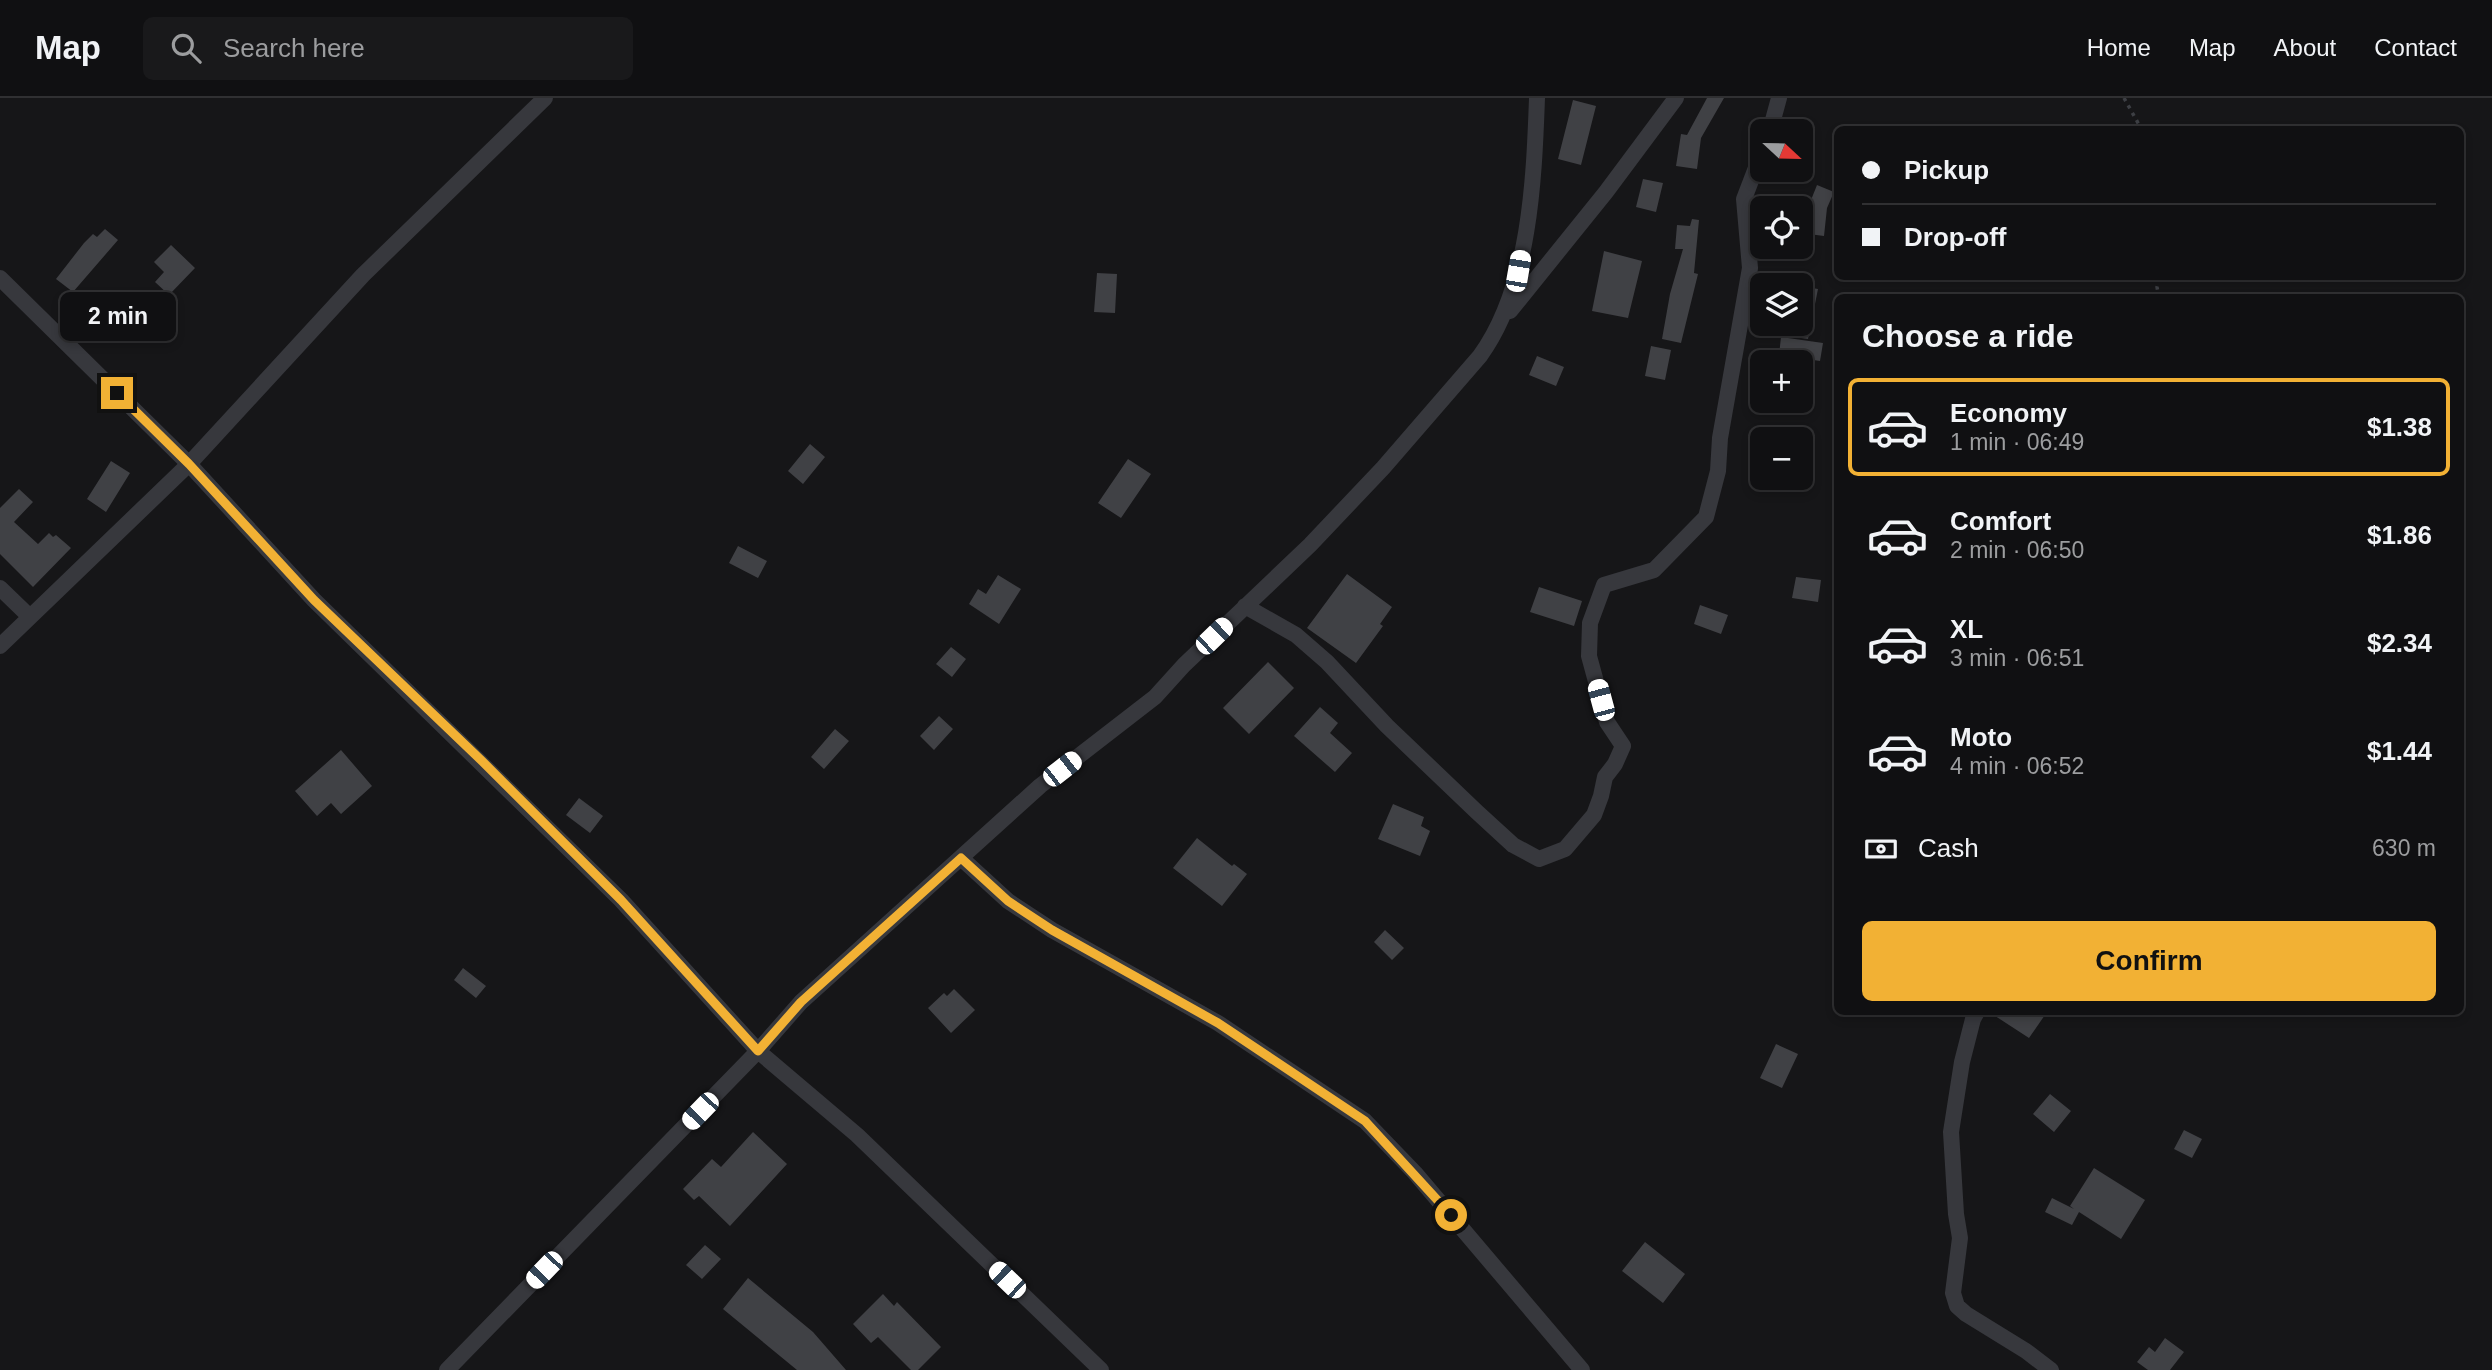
<!DOCTYPE html>
<meta charset="utf-8">
<style>
:root{--surface:#101012;--page:#19191b;--text:#f1f3f6;--muted:#9c9d9f;--line:#303032;--accent:#f2b134}
body{margin:0;font-family:Arial,sans-serif;background:var(--page);color:var(--text);height:100vh;display:flex;flex-direction:column;font-size:26px;white-space:nowrap}
*{box-sizing:border-box;margin:0}
p{font-size:23px;color:var(--muted)}
.icon{flex:none;width:38px;height:38px;fill:none;stroke:currentColor;stroke-width:2;stroke-linecap:round;stroke-linejoin:round}
.map{position:relative;flex:1;overflow:hidden}
.side{position:absolute;left:1834px;top:196px;width:630px;height:721px;display:flex;flex-direction:column;background:var(--surface);border-radius:10px;box-shadow:0 4px 10px #0003,0 0 0 2px var(--line)}
.side>*{flex:none}
.banner{position:absolute;left:1834px;top:28px;width:630px;height:154px;border-radius:10px;box-shadow:0 4px 10px #0003,0 0 0 2px var(--line);display:grid;align-content:center;height:154px;padding:0 28px;background:var(--surface)}
.needle{width:46px;rotate:112deg}
.fabs{position:absolute;left:1750px;top:21px;display:grid;gap:14px}
.fabs a{display:grid;place-items:center;width:63px;height:63px;border-radius:10px;background:var(--surface);box-shadow:0 4px 10px #0003,0 0 0 2px var(--line);font-size:35px}
.end{position:absolute;width:32px;height:32px;margin:-16px;border:9px solid #f2b134;background:#111;box-shadow:0 0 0 4px #111}
.from{border-radius:50%}
.bubble{position:absolute;height:49px;border-radius:10px;background:var(--surface);box-shadow:0 4px 10px #0003,0 0 0 2px var(--line);font-size:23px;font-weight:700;line-height:49px;text-align:center}
.car{position:absolute;width:21px;height:42px;margin:-21px -10px;border-radius:9px;box-shadow:0 0 5px 2px #0007;background:linear-gradient(#fff 24%,#345 0 40%,#fff 0 76%,#345 0 86%,#fff 0)}
.banner b{display:flex;align-items:center;gap:24px;height:66px;font-size:26px}
.banner b+b{border-top:2px solid var(--line)}
.banner i{width:18px;height:18px;background:var(--text)}
ul{padding:0;list-style:none}
li{display:flex;align-items:center;gap:21px;height:98px;margin:0 14px 10px;padding:0 14px;border:4px solid transparent;border-radius:10px}
li div{flex:1}
li b{display:block;font-size:26px}
li em{font-style:normal;font-weight:700}
li.selected{border-color:var(--accent)}
li>.icon{width:63px;height:63px;stroke-width:1.5}
h2{padding:0 28px;font-size:32px;line-height:84px}
.pay{display:flex;align-items:center;gap:18px;height:77px;padding:0 28px;font-size:26px}
.pay p{margin-inline-start:auto}
.cta{display:flex;gap:14px;margin-top:auto;padding:14px 28px}
.cta a{flex:1;height:80px;border-radius:10px;background:var(--accent);color:#111;font-size:28px;font-weight:700;line-height:80px;text-align:center}
header{display:flex;align-items:center;gap:42px;box-sizing:border-box;height:98px;padding:0 35px;background:var(--surface);border-bottom:2px solid var(--line)}
header strong{font-size:33px}
nav{display:flex;gap:38px;margin-inline-start:auto;font-size:24px}
.search{width:490px;height:63px;background:var(--page);display:flex;align-items:center;gap:18px;box-sizing:border-box;padding:0 24px;border-radius:10px;color:var(--muted);font-size:26px}
.map>svg:first-child{display:block}
.building{fill:#404145}
.lines{fill:none;stroke-linecap:round;stroke-linejoin:round}
.path{stroke:#3d3f44;stroke-width:3.5;stroke-dasharray:3.5 5;stroke-linecap:butt}
.minor{stroke:#37383d;stroke-width:16}
.route{stroke:#f2b134;stroke-width:9}
</style>
<header>
<strong>Map</strong>
<div class="search"><svg class="icon" aria-label="search" viewBox="0 0 24 24"><circle cx="10" cy="10" r="6"/><path d="M15 15l6 6"/></svg>Search here</div>
<nav><a>Home</a><a>Map</a><a>About</a><a>Contact</a></nav>
</header>
<div class="map">
<svg width="2492" height="1272" viewBox="0 0 2492 1272">
<rect width="100%" height="100%" fill="#161618"/>
<path class="building" d="M1707,0H1724L1701,40L1697,71L1676,68L1681,36L1687,37Z
M1573,2L1596,8L1581,67L1558,61Z
M1643,81L1663,85L1656,114L1636,109Z
M1817,87L1834,94L1827,110L1824,138L1801,135V111L1807,112Z
M1692,121L1699,122L1694,175L1698,176L1681,245L1662,241L1670,196L1683,151H1675L1677,127L1690,128Z
M105,131L118,142L73,194L56,181L84,145L93,136L97,139Z
M171,147L195,170L169,197L155,184L164,174L154,164Z
M1604,153L1642,163L1628,220L1592,213Z
M1097,175L1117,176L1115,215L1094,214Z
M1801,188L1818,191L1808,241L1801,240Z
M1781,239L1823,245L1820,263L1779,257Z
M1651,248L1671,252L1665,282L1645,278Z
M1537,258L1564,269L1556,288L1529,277Z
M810,346L825,359L803,386L788,373Z
M1128,361L1151,376L1121,420L1098,405Z
M111,363L130,375L106,414L87,401Z
M19,391L33,404L14,424L38,446L49,435L53,439L56,437L71,450L33,489L0,456V410Z
M738,448L767,463L758,480L729,465Z
M1347,476L1392,509L1380,526L1383,528L1356,565L1307,530Z
M998,477L1021,491L999,526L969,506L978,491L986,496Z
M1796,479L1821,482L1818,504L1792,500Z
M1539,489L1582,503L1574,528L1530,514Z
M1700,507L1728,517L1721,536L1694,526Z
M951,549L966,561L952,579L936,566Z
M1268,564L1294,590L1249,636L1223,610Z
M1320,609L1338,625L1330,635L1352,655L1335,674L1294,638Z
M939,618L953,631L934,652L920,638Z
M835,631L849,643L824,671L811,659Z
M341,652L372,688L341,716L331,705L317,718L295,693Z
M579,700L603,718L590,735L566,717Z
M1393,706L1424,719L1421,728L1430,733L1420,758L1378,741Z
M1197,740L1232,768L1234,766L1247,776L1222,808L1173,770Z
M1385,832L1404,850L1392,862L1374,844Z
M463,870L486,888L476,900L454,882Z
M954,891L975,912L951,935L928,910L944,895L947,898Z
M1989,914H2047L2029,940Z
M1776,946L1798,956L1782,990L1760,980Z
M2050,996L2071,1013L2054,1034L2033,1016Z
M2184,1032L2202,1041L2192,1060L2174,1051Z
M753,1034L787,1066L730,1128L699,1098L694,1102L683,1091L712,1061L721,1069Z
M2094,1070L2145,1102L2121,1141L2079,1114L2072,1127L2045,1114L2052,1100L2074,1111L2070,1108Z
M1645,1144L1685,1176L1663,1205L1622,1173Z
M705,1147L721,1161L702,1181L686,1167Z
M748,1180L813,1234L846,1272H797L723,1211Z
M883,1196L894,1208L897,1204L941,1249L918,1272H911L878,1239L871,1245L853,1226Z
M2165,1240L2184,1254L2170,1272H2148L2137,1264L2149,1249L2155,1254Z"/>
<g class="lines">
<path class="path" d="M2124,0L2142,32
M2159,200L2157,189L2160,178"/>
<path class="minor" d="M1770,33L1779,0
M0,180L189,366L314,502L621,802L758,953L857,1037L1101,1272
M1510,213L1606,94L1676,0
M0,490L29,518
M1245,508L1296,537L1327,564L1387,628L1477,714L1513,747L1539,761L1565,751L1594,717L1601,698L1605,679L1615,666L1623,648L1607,624L1589,558L1590,525L1604,487L1654,472L1706,419L1718,373L1720,340L1750,170L1744,101L1762,54
M0,548L189,366L363,177L545,0
M961,760L1008,803L1052,832L1218,925L1365,1023L1415,1075L1582,1272
M1977,914L1973,921L1962,964L1951,1034L1956,1116L1960,1140L1953,1195L1957,1208L1966,1216L2026,1253L2051,1272
M447,1272L758,953L801,904L1040,688L1155,599L1184,567L1310,447L1383,370L1480,258C1530,189 1534,83 1537,0"/>
</g>
<g class="lines">
<path class="route" d="M117,295L189,366L314,502L482,663L621,802L758,953L801,904L961,760L1008,803L1052,832L1218,925L1365,1023L1451,1117"/>
</g>
</svg>
<div class="fabs">
<a><svg class="needle" viewBox="-14 -14 28 28"><path d="M0-13l5 13h-10z" fill="#e53935"/><path d="M0 13l5-13h-10z" fill="#9c9d9f"/></svg></a>
<a><svg class="icon" aria-label="locate" viewBox="0 0 24 24"><circle cx="12" cy="12" r="6"/><path d="M12 2v4M12 18v4M2 12h4M18 12h4"/></svg></a>
<a><svg class="icon" aria-label="layers" viewBox="0 0 24 24"><path d="M12 4l9 5-9 5-9-5zM3 14l9 5 9-5"/></svg></a>
<a>+</a>
<a>−</a>
</div>
<i class="end from" style="left:1451px;top:1117px"></i>
<i class="end" style="left:117px;top:295px"></i>
<div class="bubble" style="left:60px;top:194px;width:116px">2 min</div>
<i class="car" style="left:1518px;top:173px;rotate:10deg"></i>
<i class="car" style="left:1214px;top:538px;rotate:46deg"></i>
<i class="car" style="left:1601px;top:602px;rotate:345deg"></i>
<i class="car" style="left:1062px;top:671px;rotate:52deg"></i>
<i class="car" style="left:700px;top:1013px;rotate:224deg"></i>
<i class="car" style="left:544px;top:1172px;rotate:224deg"></i>
<i class="car" style="left:1007px;top:1182px;rotate:314deg"></i>
<div class="banner">
<b><i class="from"></i>Pickup</b>
<b><i></i>Drop-off</b>
</div>
<section class="side">
<h2>Choose a ride</h2>
<ul>
<li class="selected"><svg class="icon" aria-label="car" viewBox="0 0 24 24"><path d="M5 17H2v-5l4-1 3-4h7l3 4 3 1v5h-3M9 17h6M6 11h13"/><circle cx="7" cy="17" r="2"/><circle cx="17" cy="17" r="2"/></svg><div><b>Economy</b><p>1 min · 06:49</p></div><em>$1.38</em></li>
<li><svg class="icon" aria-label="car" viewBox="0 0 24 24"><path d="M5 17H2v-5l4-1 3-4h7l3 4 3 1v5h-3M9 17h6M6 11h13"/><circle cx="7" cy="17" r="2"/><circle cx="17" cy="17" r="2"/></svg><div><b>Comfort</b><p>2 min · 06:50</p></div><em>$1.86</em></li>
<li><svg class="icon" aria-label="car" viewBox="0 0 24 24"><path d="M5 17H2v-5l4-1 3-4h7l3 4 3 1v5h-3M9 17h6M6 11h13"/><circle cx="7" cy="17" r="2"/><circle cx="17" cy="17" r="2"/></svg><div><b>XL</b><p>3 min · 06:51</p></div><em>$2.34</em></li>
<li><svg class="icon" aria-label="car" viewBox="0 0 24 24"><path d="M5 17H2v-5l4-1 3-4h7l3 4 3 1v5h-3M9 17h6M6 11h13"/><circle cx="7" cy="17" r="2"/><circle cx="17" cy="17" r="2"/></svg><div><b>Moto</b><p>4 min · 06:52</p></div><em>$1.44</em></li>
</ul>
<div class="pay"><svg class="icon" aria-label="cash" viewBox="0 0 24 24"><path d="M3 7h18v10H3z"/><circle cx="12" cy="12" r="2"/></svg>Cash<p>630 m</p></div>
<div class="cta"><a>Confirm</a></div>
</section>
</div>
